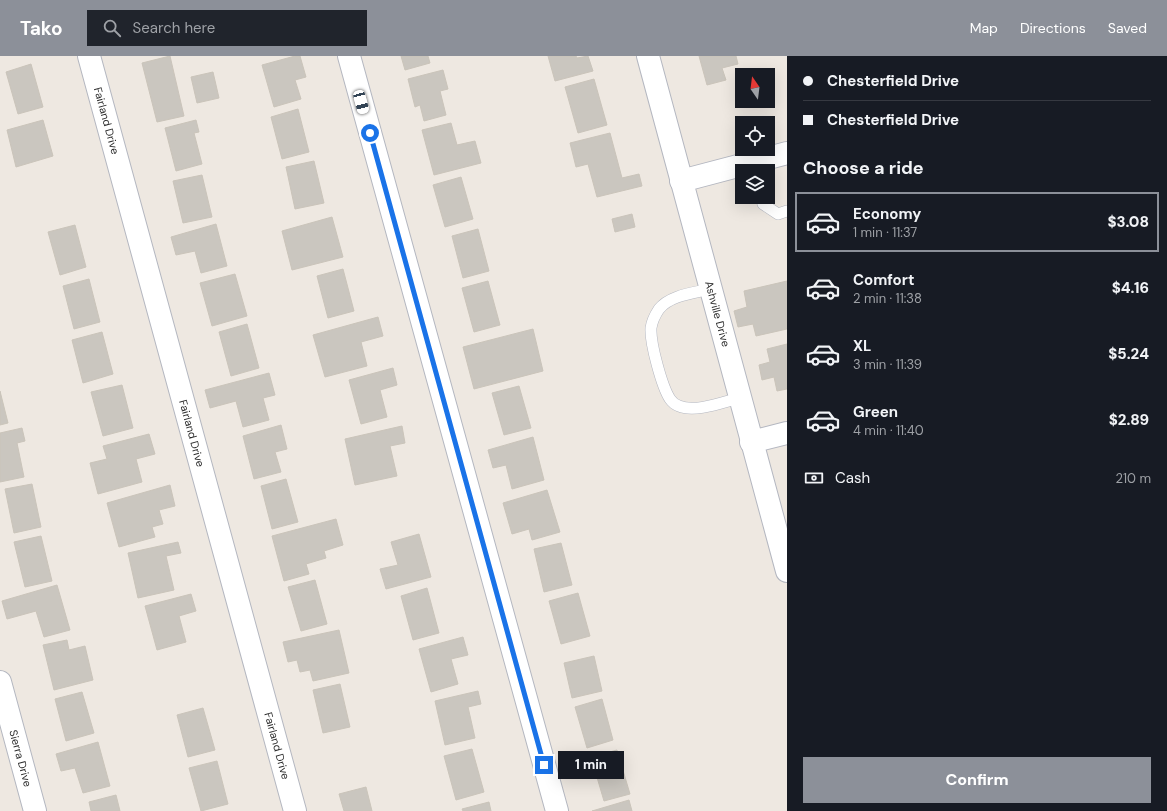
<!DOCTYPE html>
<meta charset="utf-8">
<style>
:root{--surface:#171b24;--page:#20242c;--text:#f1f3f6;--muted:#9ea1a6;--line:#363941;--accent:#8c9099}
body{margin:0;font-family:"DM Sans",sans-serif;background:var(--page);color:var(--text);height:100vh;display:flex;flex-direction:column;font-size:15px;white-space:nowrap}
*{box-sizing:border-box;margin:0}
p{font-size:13px;color:var(--muted)}
.icon{flex:none;width:22px;height:22px;fill:none;stroke:currentColor;stroke-width:2;stroke-linecap:round;stroke-linejoin:round}
.map{position:relative;flex:1;overflow:hidden}
.panel{display:flex;flex-direction:column;background:var(--surface);width:380px}
.panel>*{flex:none}
.hud{display:grid;align-content:center;height:88px;padding:0 16px;background:var(--surface)}
.needle{width:26px;rotate:346deg}
.fabs{position:absolute;left:735px;top:12px;display:grid;gap:8px}
.fabs a{display:grid;place-items:center;width:40px;height:40px;border-radius:0px;background:var(--surface);box-shadow:0 4px 16px #0002;font-size:20px}
.end{position:absolute;width:18px;height:18px;margin:-9px;border:5px solid #1a73e8;background:#fff;box-shadow:0 0 0 2px #fff}
.from{border-radius:50%}
.bubble{position:absolute;height:28px;border-radius:0px;background:var(--surface);box-shadow:0 4px 16px #0002;font-size:13px;font-weight:800;line-height:28px;text-align:center}
.car{position:absolute;width:12px;height:24px;margin:-12px -6px;border-radius:5px;box-shadow:0 0 3px 1px #0007;background:linear-gradient(#fff 24%,#345 0 40%,#fff 0 76%,#345 0 86%,#fff 0)}
.hud b{display:flex;align-items:center;gap:14px;height:38px;font-size:15px}
.hud b+b{border-top:1px solid var(--line)}
.hud i{width:10px;height:10px;background:var(--text)}
ul{padding:0;list-style:none}
li{display:flex;align-items:center;gap:12px;height:60px;margin:0 8px 6px;padding:0 8px;border:2px solid transparent;border-radius:0px}
li div{flex:1}
li b{display:block;font-size:15px}
li em{font-style:normal;font-weight:800}
li.active{border-color:var(--accent)}
li>.icon{width:36px;height:36px;stroke-width:1.5}
h2{padding:0 16px;font-size:18px;line-height:48px}
.pay{display:flex;align-items:center;gap:10px;height:44px;padding:0 16px;font-size:15px}
.pay p{margin-inline-start:auto}
.button{display:flex;gap:8px;margin-top:auto;padding:8px 16px}
.button a{flex:1;height:46px;border-radius:0px;background:var(--accent);color:#fff;font-size:16px;font-weight:800;line-height:46px;text-align:center}
header{display:flex;align-items:center;gap:24px;box-sizing:border-box;height:56px;padding:0 20px;background:var(--accent);color:#fff}
header strong{font-size:19px}
nav{display:flex;gap:22px;margin-inline-start:auto;font-size:14px}
.search{width:280px;height:36px;background:var(--page);display:flex;align-items:center;gap:10px;box-sizing:border-box;padding:0 14px;border-radius:0px;color:var(--muted);font-size:15px}
main{display:flex;flex:1;min-height:0}
.map>svg:first-child{display:block}
.building{fill:#cac6bf;stroke:#cac4ba}
.lines{fill:none;stroke-linecap:round;stroke-linejoin:round}
.service-casing{stroke:#b4b7c0;stroke-width:12}
.minor-casing{stroke:#b4b7c0;stroke-width:24}
.service{stroke:#fff;stroke-width:11}
.minor{stroke:#fff;stroke-width:22}
.route{stroke:#1a73e8;stroke-width:5}
.labels{text-anchor:middle;stroke-width:4;stroke-linejoin:round;paint-order:stroke}
.street-label{font-size:11px;fill:#2d2d2d;stroke:#fff}
</style>
<header>
<strong>Tako</strong>
<div class="search"><svg class="icon" aria-label="search" viewBox="0 0 24 24"><circle cx="10" cy="10" r="6"/><path d="M15 15l6 6"/></svg>Search here</div>
<nav><a>Map</a><a>Directions</a><a>Saved</a></nav>
</header>
<main>
<div class="map">
<svg width="787" height="755" viewBox="0 0 787 755">
<rect width="100%" height="100%" fill="#eee8e1"/>
<path class="building" d="M170,0L184,60L157,66L142,7Z
M295,0H300L306,21L295,24L301,43L274,51L262,9Z
M401,0H428L430,7L405,14Z
M548,0H576L577,2L588,0L593,15L555,25Z
M699,0H736L738,8L722,12L726,24L707,29Z
M31,8L43,51L18,58L6,16Z
M443,14L448,33L440,35L446,59L424,65L420,49L415,51L408,23Z
M213,16L219,42L197,47L191,21Z
M594,23L607,69L578,77L565,31Z
M298,53L309,96L282,103L271,61Z
M43,64L53,100L16,111L7,74Z
M196,64L199,76L194,77L202,108L176,115L165,72Z
M451,67L457,89L475,85L481,107L434,119L422,74Z
M610,77L622,122L639,118L642,130L597,141L588,108L576,111L570,87Z
M314,105L324,147L295,153L286,111Z
M202,119L212,161L183,167L173,125Z
M461,121L473,163L445,171L433,129Z
M632,158L635,171L615,176L612,163Z
M332,161L343,201L292,214L282,175Z
M216,168L227,210L201,217L195,195L176,199L171,181Z
M75,169L86,211L60,219L48,176Z
M478,173L489,215L463,222L452,180Z
M343,213L354,255L328,262L317,220Z
M235,218L247,260L212,270L200,227Z
M89,223L100,266L74,273L63,230Z
M488,225L500,269L474,276L462,232Z
M787,225V273L756,280L753,268L738,271L734,255L747,251L744,235Z
M378,261L383,280L361,286L367,310L325,321L313,279Z
M247,268L259,312L231,320L219,276Z
M533,273L543,315L474,333L463,291Z
M102,276L113,318L83,327L72,284Z
M787,288V333L777,335L774,321L762,324L759,309L770,306L767,293Z
M393,312L397,329L380,334L387,361L361,368L349,324Z
M269,317L275,339L263,342L269,364L243,371L236,345L210,352L205,334Z
M122,329L133,372L103,380L91,336Z
M519,330L531,372L504,379L492,337Z
M0,335L8,367L0,369Z
M281,369L287,393L275,396L281,416L254,423L243,380Z
M402,370L405,387L390,390L397,420L355,429L345,383Z
M22,372L25,385L17,387L24,421L0,426V377Z
M149,378L155,398L136,403L142,426L98,438L90,407L107,403L103,390Z
M533,381L544,424L512,433L506,409L493,412L488,394Z
M286,423L298,466L272,473L261,430Z
M32,428L41,471L14,477L5,433Z
M170,429L175,450L159,454L163,468L152,471L155,481L119,491L107,447Z
M547,434L560,476L532,484L529,473L512,478L503,447Z
M336,463L343,489L324,495L326,502L306,508L309,518L284,525L272,480Z
M419,478L431,521L386,533L380,513L398,509L391,486Z
M41,480L52,525L25,531L14,486Z
M178,486L181,497L166,500L174,534L138,542L128,497Z
M561,487L572,529L544,536L534,493Z
M315,524L327,568L301,575L288,531Z
M57,529L70,574L44,581L36,555L7,563L2,545Z
M427,532L439,577L413,584L401,540Z
M578,537L590,580L561,588L549,545Z
M191,538L196,555L179,560L186,586L157,594L145,550Z
M339,574L349,617L313,625L310,614L300,616L297,604L288,606L283,586Z
M463,581L468,599L451,603L458,628L431,636L419,593Z
M67,584L69,594L85,590L93,624L54,634L43,589Z
M594,600L602,635L572,642L564,607Z
M340,628L350,671L323,677L313,634Z
M478,635L481,648L468,651L475,682L445,689L435,645Z
M82,636L94,677L66,685L55,643Z
M602,643L613,684L587,692L575,651Z
M203,652L215,694L188,701L177,659Z
M98,686L110,730L83,737L75,712L61,715L56,698Z
M472,693L484,736L456,744L444,700Z
M617,694L630,738L604,745L591,701Z
M217,705L228,748L201,755L189,712Z
M366,731L372,755H344L339,738Z
M116,739L120,755H91L89,746Z
M629,744L632,755H592Z
M489,746L491,755H463L462,753Z"/>
<g class="lines">
<defs>
<path id="service" d="M761,141L763,148L778,158L787,155
M710,233C694,237 670,239 659,253C655,259 652,265 651,272C650,287 662,331 670,343C672,346 676,349 679,350C695,357 723,346 739,342"/>
<g id="minor">
<path id="s1" d="M89,0L295,755"/>
<path d="M349,0L557,755"/>
<path id="s2" d="M648,0L787,515"/>
<path d="M681,125L787,97"/>
<path d="M751,386L787,377"/>
<path id="s3" d="M0,626L35,755"/>
</g>
</defs>
<use href="#service" class="service-casing"/>
<use href="#minor" class="minor-casing"/>
<use href="#service" class="service"/>
<use href="#minor" class="minor"/>
</g>
<g class="lines">
<path class="route" d="M370,77L544,709"/>
</g>
<g class="labels">
<g class="street-label">
<text dy="4" stroke="none"><textPath href="#s1" startOffset="67">Fairland Drive</textPath></text>
<text dy="4" stroke="none"><textPath href="#s2" startOffset="267">Ashville Drive</textPath></text>
<text dy="4" stroke="none"><textPath href="#s1" startOffset="391">Fairland Drive</textPath></text>
<text dy="4" stroke="none"><textPath href="#s1" startOffset="715">Fairland Drive</textPath></text>
<text dy="4" stroke="none"><textPath href="#s3" startOffset="79">Sierra Drive</textPath></text>
</g>
</g>
</svg>
<div class="fabs">
<a><svg class="needle" viewBox="-14 -14 28 28"><path d="M0-13l5 13h-10z" fill="#e53935"/><path d="M0 13l5-13h-10z" fill="#9ea1a6"/></svg></a>
<a><svg class="icon" aria-label="locate" viewBox="0 0 24 24"><circle cx="12" cy="12" r="6"/><path d="M12 2v4M12 18v4M2 12h4M18 12h4"/></svg></a>
<a><svg class="icon" aria-label="layers" viewBox="0 0 24 24"><path d="M12 4l9 5-9 5-9-5zM3 14l9 5 9-5"/></svg></a>
</div>
<i class="end from" style="left:370px;top:77px"></i>
<i class="end" style="left:544px;top:709px"></i>
<div class="bubble" style="left:558px;top:695px;width:66px">1 min</div>
<i class="car" style="left:361px;top:46px;rotate:165deg"></i>
</div>
<section class="panel">
<div class="hud">
<b><i class="from"></i>Chesterfield Drive</b>
<b><i></i>Chesterfield Drive</b>
</div>
<h2>Choose a ride</h2>
<ul>
<li class="active"><svg class="icon" aria-label="car" viewBox="0 0 24 24"><path d="M5 17H2v-5l4-1 3-4h7l3 4 3 1v5h-3M9 17h6M6 11h13"/><circle cx="7" cy="17" r="2"/><circle cx="17" cy="17" r="2"/></svg><div><b>Economy</b><p>1 min · 11:37</p></div><em>$3.08</em></li>
<li><svg class="icon" aria-label="car" viewBox="0 0 24 24"><path d="M5 17H2v-5l4-1 3-4h7l3 4 3 1v5h-3M9 17h6M6 11h13"/><circle cx="7" cy="17" r="2"/><circle cx="17" cy="17" r="2"/></svg><div><b>Comfort</b><p>2 min · 11:38</p></div><em>$4.16</em></li>
<li><svg class="icon" aria-label="car" viewBox="0 0 24 24"><path d="M5 17H2v-5l4-1 3-4h7l3 4 3 1v5h-3M9 17h6M6 11h13"/><circle cx="7" cy="17" r="2"/><circle cx="17" cy="17" r="2"/></svg><div><b>XL</b><p>3 min · 11:39</p></div><em>$5.24</em></li>
<li><svg class="icon" aria-label="car" viewBox="0 0 24 24"><path d="M5 17H2v-5l4-1 3-4h7l3 4 3 1v5h-3M9 17h6M6 11h13"/><circle cx="7" cy="17" r="2"/><circle cx="17" cy="17" r="2"/></svg><div><b>Green</b><p>4 min · 11:40</p></div><em>$2.89</em></li>
</ul>
<div class="pay"><svg class="icon" aria-label="cash" viewBox="0 0 24 24"><path d="M3 7h18v10H3z"/><circle cx="12" cy="12" r="2"/></svg>Cash<p>210 m</p></div>
<div class="button"><a>Confirm</a></div>
</section>
</main>
